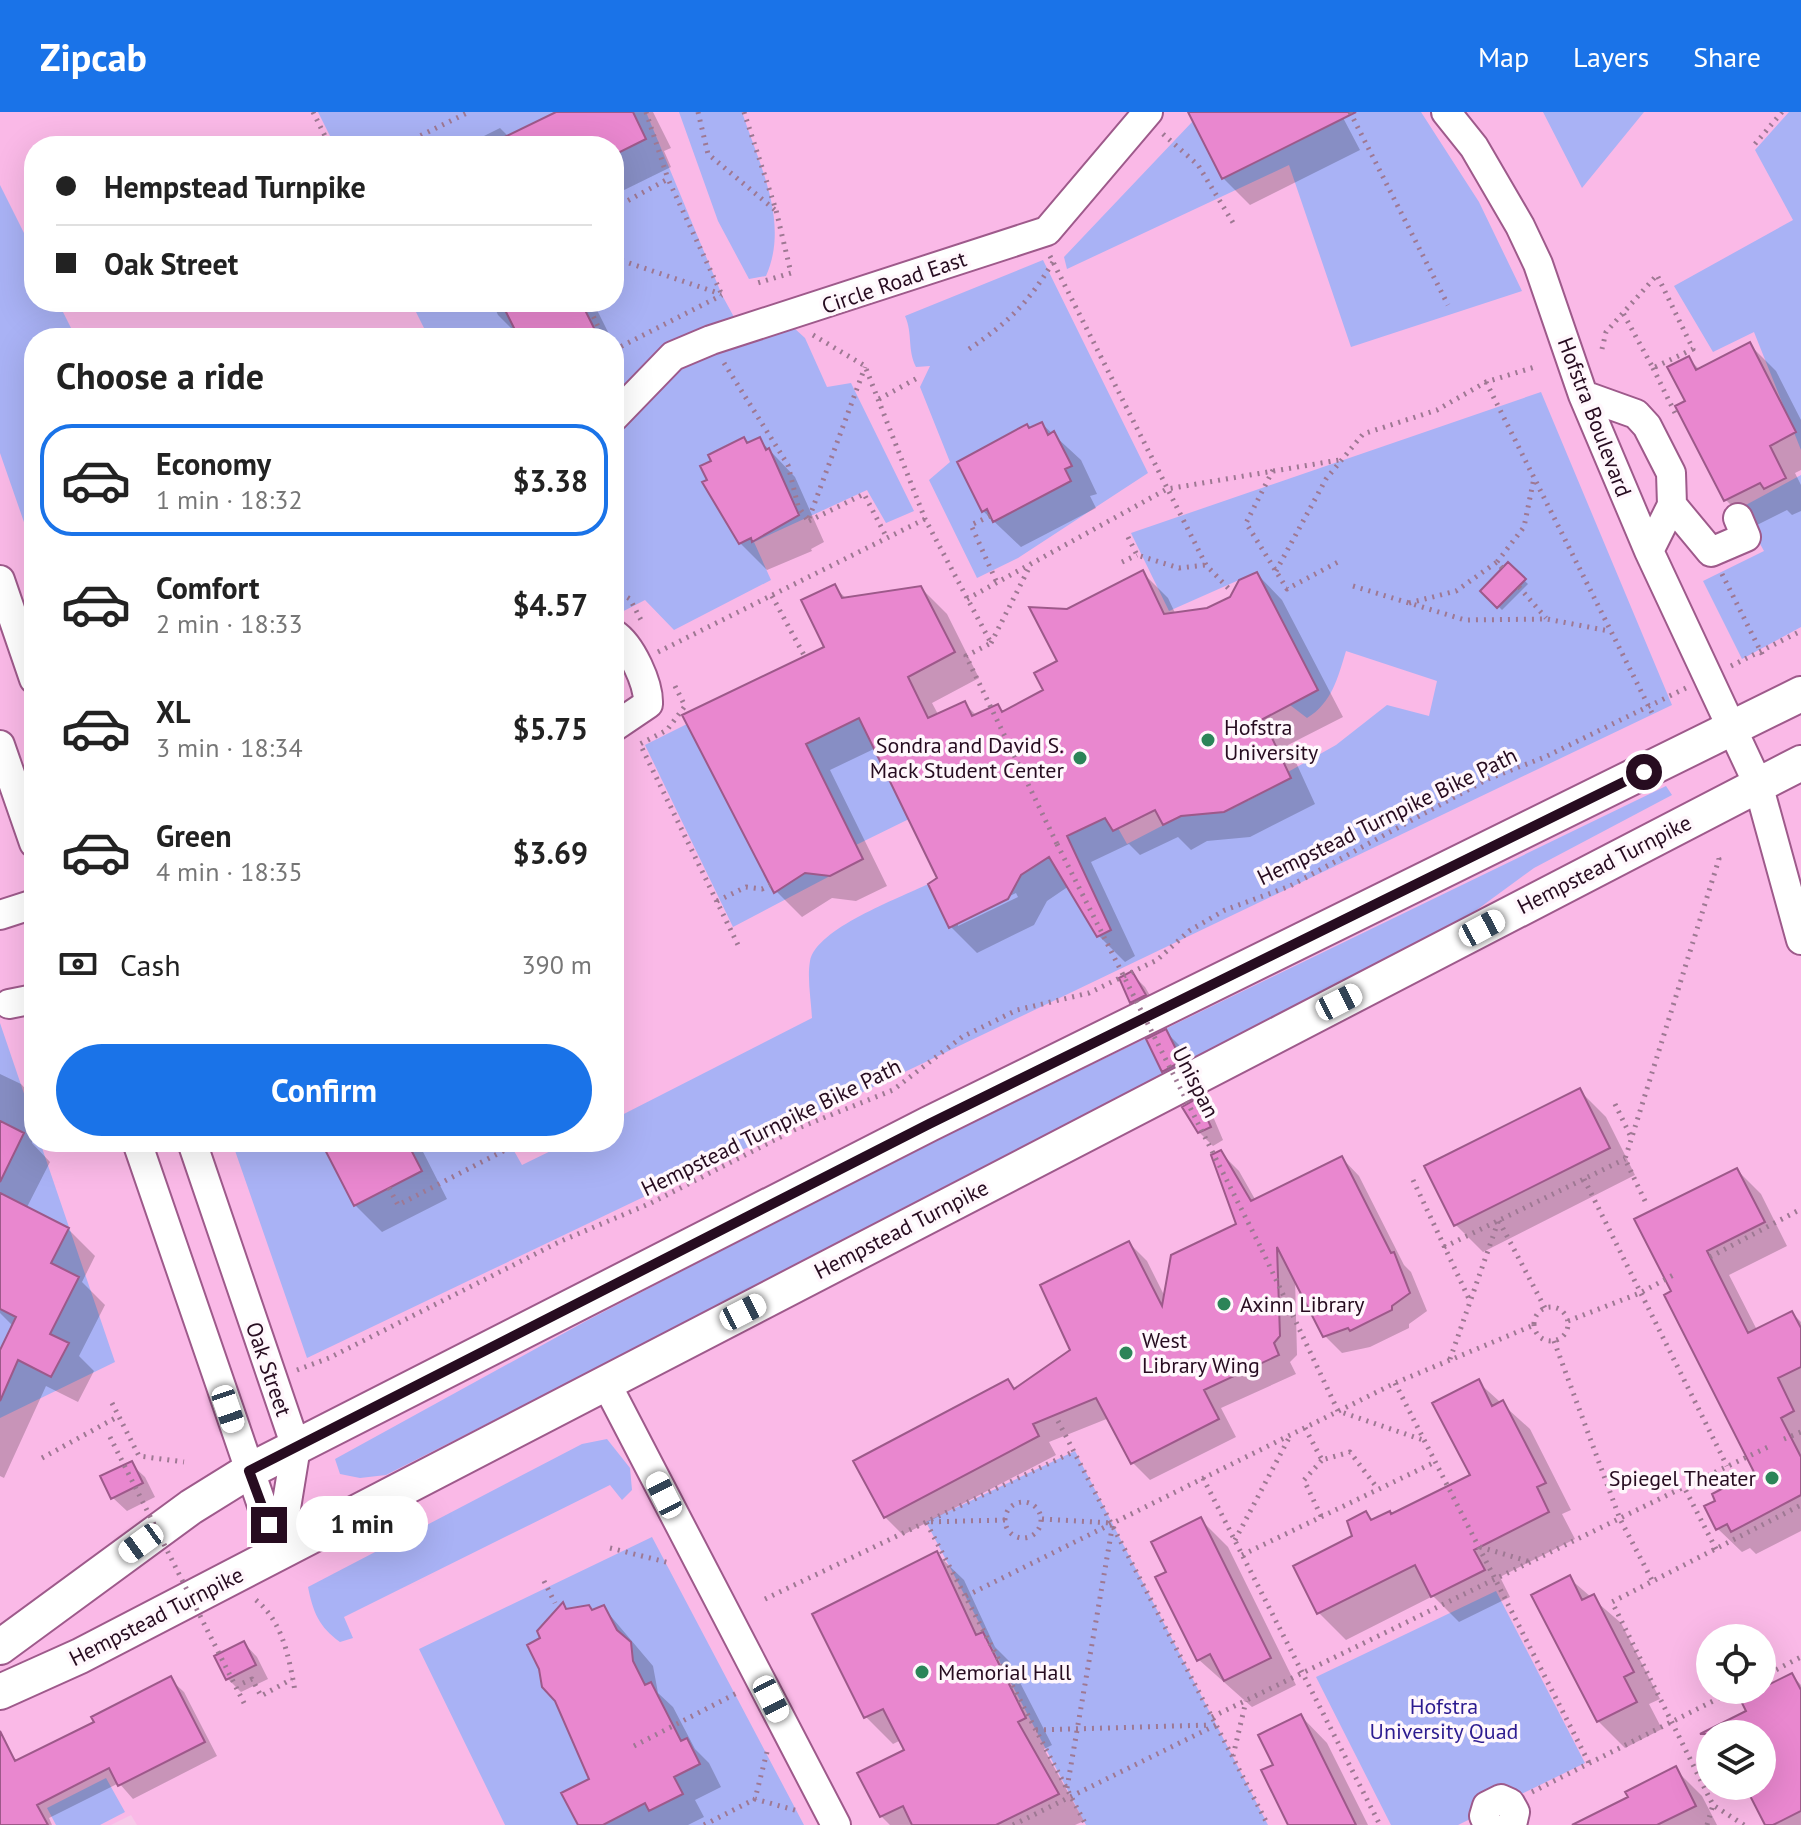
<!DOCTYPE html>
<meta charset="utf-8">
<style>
:root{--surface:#fff;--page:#f2f2f2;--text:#222;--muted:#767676;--line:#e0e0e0;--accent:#1a73e8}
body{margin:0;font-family:"PT Sans",sans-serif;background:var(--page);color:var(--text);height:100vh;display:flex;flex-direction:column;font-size:30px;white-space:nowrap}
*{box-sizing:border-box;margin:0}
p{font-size:26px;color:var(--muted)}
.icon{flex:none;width:44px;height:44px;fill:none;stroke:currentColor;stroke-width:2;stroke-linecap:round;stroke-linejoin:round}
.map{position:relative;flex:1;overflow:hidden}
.side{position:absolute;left:24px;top:216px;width:600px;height:824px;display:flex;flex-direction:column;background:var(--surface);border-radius:32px;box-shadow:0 8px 32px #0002}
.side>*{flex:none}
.hud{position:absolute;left:24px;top:24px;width:600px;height:176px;border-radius:32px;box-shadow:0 8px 32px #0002;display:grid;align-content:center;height:176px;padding:0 32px;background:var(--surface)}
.tools{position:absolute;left:1696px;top:1512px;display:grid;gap:16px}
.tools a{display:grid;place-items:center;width:80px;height:80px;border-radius:50%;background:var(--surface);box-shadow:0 8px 32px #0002;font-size:40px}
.end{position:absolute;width:36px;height:36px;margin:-18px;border:10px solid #270c20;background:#fff;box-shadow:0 0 0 4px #fff}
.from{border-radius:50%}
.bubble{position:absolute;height:56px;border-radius:28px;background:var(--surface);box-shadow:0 8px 32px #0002;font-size:26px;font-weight:800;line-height:56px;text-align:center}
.car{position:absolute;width:24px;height:48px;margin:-24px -12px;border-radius:10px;box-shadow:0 0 6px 2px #0007;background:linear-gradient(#fff 24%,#345 0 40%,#fff 0 76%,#345 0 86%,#fff 0)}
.hud b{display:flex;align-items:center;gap:28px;height:76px;font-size:30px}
.hud b+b{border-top:2px solid var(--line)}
.hud i{width:20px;height:20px;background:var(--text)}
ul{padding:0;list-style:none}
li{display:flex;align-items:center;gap:24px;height:112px;margin:0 16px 12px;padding:0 16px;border:4px solid transparent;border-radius:32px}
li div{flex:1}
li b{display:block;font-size:30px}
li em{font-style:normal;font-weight:800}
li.active{border-color:var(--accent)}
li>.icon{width:72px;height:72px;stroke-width:1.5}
h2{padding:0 32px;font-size:36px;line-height:96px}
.pay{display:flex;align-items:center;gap:20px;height:88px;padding:0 32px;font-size:30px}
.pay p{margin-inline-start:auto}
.primary-button{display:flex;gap:16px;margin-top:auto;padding:16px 32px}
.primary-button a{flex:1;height:92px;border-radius:48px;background:var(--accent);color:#fff;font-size:32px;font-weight:800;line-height:92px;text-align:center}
header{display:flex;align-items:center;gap:48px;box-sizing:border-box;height:112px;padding:0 40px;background:var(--accent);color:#fff}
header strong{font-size:38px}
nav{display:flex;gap:44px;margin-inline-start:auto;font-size:28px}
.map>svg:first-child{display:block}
.built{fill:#fab9e7;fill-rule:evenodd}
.green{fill:#a9b2f5}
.shadow{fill:#0003;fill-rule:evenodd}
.building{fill:#e987cf;stroke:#9d598a;stroke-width:2}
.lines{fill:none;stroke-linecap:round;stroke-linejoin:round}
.minor-casing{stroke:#9e5a8b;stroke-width:32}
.major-casing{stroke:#9e5a8b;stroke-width:38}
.path{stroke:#9e7893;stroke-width:5;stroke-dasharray:2 6;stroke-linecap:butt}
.minor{stroke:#fff;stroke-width:28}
.major{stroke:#fff;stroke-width:34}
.path-bridge{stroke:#9e7893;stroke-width:5;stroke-dasharray:2 6;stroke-linecap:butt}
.route{stroke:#270c20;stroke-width:10}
.poi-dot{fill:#2c8458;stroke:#fff7fc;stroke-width:3}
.labels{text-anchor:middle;stroke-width:7;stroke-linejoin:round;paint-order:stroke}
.street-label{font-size:22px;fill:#270c20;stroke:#fff7fc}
.poi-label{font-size:22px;fill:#270c20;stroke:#fff7fc;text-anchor:start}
.park-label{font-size:22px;fill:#2c1b90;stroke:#fff7fc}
</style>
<header>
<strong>Zipcab</strong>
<nav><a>Map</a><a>Layers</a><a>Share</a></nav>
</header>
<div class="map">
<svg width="1801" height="1713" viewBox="0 0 1801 1713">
<rect width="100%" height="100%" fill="#f6c9e8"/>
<path class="built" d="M0,0H1801V1713H137L131,1703L111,1713H0ZM34,34H614V190H34ZM34,226H614V1030H34ZM1710,1526H1762V1578H1710ZM1710,1622H1762V1674H1710Z"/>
<path class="green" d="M318,0H646L722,183L741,218L793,215L805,226L827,275L851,271L914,399L886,411L867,378L754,430L771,468L674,518L645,488L614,504V226H429L411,190H614V34H335Z
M679,0H742C759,52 790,110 766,164L749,167L718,109Z
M1329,0H1421L1479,90L1522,179L1351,235L1289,53L1067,157L1064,145L1193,9L1222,67L1334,11Z
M1543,0H1644L1582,76Z
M1789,0H1801V338L1754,220L1713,240L1674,174L1793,108L1755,38Z
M0,73L34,141V190H58L76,226H34V439L0,341Z
M1043,148L1148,361L1018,446L977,466L929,368L950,350L920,275L930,254L916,255C907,237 913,222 905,204Z
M1541,280L1672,593L307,1246L232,1030H509L522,1053L569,1030H614V1007L812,906C811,888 807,866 810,849C817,816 898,787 928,772L950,816L1008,787L1021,763L1043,735L1105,706L1118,716L1127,732L1181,704L1224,700L1238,694L1233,680L1248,689L1290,666L1288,660L1336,633L1387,593L1429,604L1437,569L1346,539C1338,565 1332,591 1307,606L1290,593L1318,578L1257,460L1169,499L1131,421Z
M1801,363V515L1742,547L1703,469L1764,439L1745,405L1749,402L1744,394Z
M859,606L909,707L856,733L806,632Z
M687,612L774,780L805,761L830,764L733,815L645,633Z
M1666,674L1672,683L1534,756L1437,827L1330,886L386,1363L360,1366L340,1362L335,1347L586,1209L899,1046Z
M0,911L34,1011V1030H40L115,1250L0,1306Z
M607,1327L630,1356L632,1378L622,1388L610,1373L344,1505L353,1526L340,1530C319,1515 313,1500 308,1475L582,1332Z
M1075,1339L1268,1713H1086L926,1410Z
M652,1425L804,1713H505L419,1537Z
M1496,1479L1585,1651L1458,1713H1391L1316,1565Z
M106,1666L125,1700L100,1713H56L47,1696Z"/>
<path class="shadow" d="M560,0H653L671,36L664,39L671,55L614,83V34H464L500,16L509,25Z
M1192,0H1340L1360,38L1250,93L1223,66Z
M492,190H593L611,226H521L498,203Z
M1749,232L1776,259L1801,308V358L1795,361L1801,373V399L1792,403L1787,398L1753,415L1726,388L1678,295L1688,290V246L1700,258Z
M614,233L623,252L614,257Z
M1042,312L1081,348L1097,382L1090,384L1096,396L1021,435L983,399L1030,318Z
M743,327L749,333L759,327L795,365L824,430L811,437L812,439L767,458L740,431Z
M1508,453L1528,472L1502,498L1483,479Z
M1143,461L1168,486L1176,503L1208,498L1231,487L1257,462L1282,488L1343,605L1288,633L1315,692L1250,725L1207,729L1191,738L1178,725L1140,743L1129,732L1091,750L1135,844L1125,850L1099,824L1069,774L1047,789L1034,813L977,841L951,815L939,767L876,636L830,658L887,774L856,789L832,786L802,805L776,779L685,604L827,536L834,475L847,487L921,476L947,502L979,566L932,591L939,604L965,592L977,604L998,595L1004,601L1045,579L1060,550L1068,499ZM1016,781L1018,785L958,814V809Z
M1131,861L1145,875L1158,897L1145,903L1131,890Z
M1166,920L1179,933L1194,963L1177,972L1164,959Z
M0,962L21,972L34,986L32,1031L50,1050L26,1097L68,1117L95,1144L82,1170L105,1193L79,1244L94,1259L78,1290L46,1274L4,1366L0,1364V1242L14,1215L0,1201Z
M1579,978L1606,1005L1635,1063L1483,1140L1456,1113Z
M1198,989L1212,1002L1223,1028L1213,1034L1199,1020Z
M323,1030H418L447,1087L382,1120L355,1093Z
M1221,1041L1239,1059L1256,1089L1342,1046L1359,1064L1404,1153L1411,1160L1427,1199L1409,1212V1216L1370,1235L1342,1241L1324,1223L1295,1165L1297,1243L1290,1250L1296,1262L1221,1296L1236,1325L1150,1368L1132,1350L1109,1306L1049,1330L1056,1343L903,1423L885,1405L856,1350L1008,1269L1016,1278L1072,1239L1129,1131L1147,1149L1166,1187L1239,1113Z
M1737,1058L1761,1082L1787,1134L1729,1163L1757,1218L1792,1201L1801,1210V1419L1756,1442L1750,1436L1742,1440L1718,1417L1757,1361L1673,1180Z
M1478,1270L1530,1317L1571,1398L1562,1402L1575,1427L1500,1465L1510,1485L1459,1510L1433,1484L1346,1528L1319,1501L1366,1402L1374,1409L1392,1404L1472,1364Z
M131,1352L145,1365L155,1385L127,1399L113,1386Z
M1201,1408L1228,1435L1296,1573L1252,1595L1198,1547L1169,1461Z
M937,1442L964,1468L995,1535L1009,1549L1052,1633L1044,1637L1084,1709L1075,1713H890L881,1704L906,1639L901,1628L893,1632L866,1605Z
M1569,1466L1621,1511L1660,1587L1649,1592L1662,1617L1625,1636L1598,1609Z
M563,1493L568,1498L593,1500L603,1495L653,1554L658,1581L673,1595L695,1637L709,1651L721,1675L695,1688L704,1705L688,1713H580L591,1667L573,1630L577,1628L543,1527Z
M244,1531L257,1545L268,1567L241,1580L227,1566Z
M1792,1563L1801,1573V1713H1767L1747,1674H1762V1622H1721Z
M170,1567L184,1580L217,1644L133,1687L119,1671L49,1706L52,1713H0V1646L10,1641L18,1650L96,1611Z
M1301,1604L1327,1631L1368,1713H1291L1275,1653Z
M1675,1657L1702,1684L1717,1713H1576L1630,1685Z"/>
<path class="building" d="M556,0H633L646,27L614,43V34H486Z
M1188,0H1356L1222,67Z
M501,190H581L599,226H519Z
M1750,230L1796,320L1770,334L1786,366L1764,377L1760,371L1724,389L1675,294L1685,289L1667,255L1689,244L1696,258Z
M1042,310L1048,323L1054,319L1072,354L1065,357L1071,369L993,410L987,397L982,400L957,350L1027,312L1029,316Z
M744,325L747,331L760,325L766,338L769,336L799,403L752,430L751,426L739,432L702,370L707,368L700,354L711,349L708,343Z
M1508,450L1526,467L1497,496L1480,479Z
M1143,458L1164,502L1207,496L1230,485L1239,468L1257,460L1318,578L1263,607L1291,666L1224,700L1181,704L1163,713L1155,698L1113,719L1105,706L1067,724L1111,818L1097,825L1049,745L1021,763L1008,787L949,816L928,772L937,766L859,606L806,632L863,747L830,764L805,761L774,781L682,603L824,535L801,488L835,472L842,486L921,474L955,540L908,565L928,606L965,589L972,604L998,592L1002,600L1043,578L1034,561L1057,549L1029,495L1067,497Z
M1132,859L1146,883L1130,891L1119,866Z
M1166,917L1182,949L1162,960L1146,927Z
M1580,976L1610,1036L1454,1114L1424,1054Z
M1198,986L1211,1015L1198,1021L1182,995Z
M0,1009L24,1021L0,1070Z
M321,1030H407L422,1059L354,1094Z
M1221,1038L1251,1089L1342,1044L1391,1141L1394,1140L1410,1181L1392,1194V1198L1350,1219L1348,1216L1323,1225L1277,1135L1280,1224L1274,1231L1279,1243L1204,1278L1219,1307L1131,1352L1096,1286L1033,1312L1039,1324L884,1406L853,1349L1008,1267L1014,1277L1070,1238L1040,1173L1129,1129L1162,1194L1171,1143L1236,1112L1211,1043Z
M1737,1056L1765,1110L1707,1139L1748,1221L1792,1199L1801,1216V1255L1778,1266L1794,1299L1781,1306L1801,1345V1383L1731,1420L1727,1412L1716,1418L1704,1394L1715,1389L1712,1382L1754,1360L1664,1183L1671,1179L1634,1107Z
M0,1081L69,1116L51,1151L79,1165L50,1222L69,1231L51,1265L18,1248L0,1289V1238L16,1205L0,1197Z
M1479,1267L1492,1294L1503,1288L1546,1371L1537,1375L1549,1400L1474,1438L1485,1458L1431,1485L1415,1453L1317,1502L1293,1454L1352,1424L1347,1409L1366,1399L1371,1408L1390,1399L1391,1402L1470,1363L1432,1291Z
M132,1349L143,1371L111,1387L100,1364Z
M1201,1405L1271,1546L1224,1569L1210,1542L1197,1549L1155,1465L1166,1460L1151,1430Z
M937,1439L976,1523L983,1520L1026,1606L1018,1610L1059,1682L996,1713H912L903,1694L880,1705L857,1661L904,1638L883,1597L864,1606L812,1502Z
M1570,1463L1582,1488L1594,1482L1634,1560L1624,1565L1637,1590L1597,1610L1531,1483Z
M563,1490L566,1497L589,1493L592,1498L604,1493L617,1518L631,1530L633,1549L645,1573L651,1570L681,1629L687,1626L700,1652L674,1665L683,1682L649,1699L645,1691L603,1713H578L561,1681L589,1667L555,1589L542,1575L539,1557L527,1533L540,1526L537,1519Z
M244,1529L256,1553L226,1568L214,1544Z
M1792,1561L1801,1578V1699L1773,1713H1765L1745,1674H1762V1622H1700L1746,1599L1740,1587Z
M171,1564L205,1630L118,1674L109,1656L37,1693L48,1713H0V1619L15,1649L94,1610L91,1605Z
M1301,1602L1356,1713H1288L1261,1658L1273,1653L1258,1623Z
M1676,1654L1696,1694L1657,1713H1572L1628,1685L1625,1680Z"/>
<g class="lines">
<defs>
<path id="minor" d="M1446,0L1474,35L1520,114L1538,152L1583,283L1649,439L1758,672L1801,828
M1583,283L1636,302L1647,314L1671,361L1672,393L1649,439
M614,305L673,244L711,228L1047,119L1148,0
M1672,393L1711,440L1746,425L1738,406
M0,468L34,567
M614,522C631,533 649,572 648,592L614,615
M0,633L34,731
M0,803L34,792
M9,892L34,887
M137,1030L278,1440
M192,1030L296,1335L279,1439
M606,1271L836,1713
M1488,1713L1484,1704L1487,1694L1501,1687L1510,1691L1515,1700L1512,1713"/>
<path id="major" d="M0,1535L191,1395L249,1359L929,1012L1801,582
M0,1580L80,1544L1801,651"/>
</defs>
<use href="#minor" class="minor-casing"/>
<use href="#major" class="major-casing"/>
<path class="path" d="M313,0L330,34
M646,0L668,67
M698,0L708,42L775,98
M744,0L776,98L791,161L754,172
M1350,0L1448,193
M1163,22L1198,53L1235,114
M1755,32L1782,0
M399,34L469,0
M614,96L668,67L722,183
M1050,144L1206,453L1232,480
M614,146L721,182
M587,190L603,226
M813,223L865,254L925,407L991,531L966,544L1057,732
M969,237C1009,210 1028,191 1053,150
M1602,237L1606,220L1657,163L1693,237L1653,256L1623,201
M614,238L722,183
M724,251L788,353L798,394L808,409L865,255
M1653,256L1677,305
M1486,270L1652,601
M879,287L921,264
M614,345L621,332
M1273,358L1246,411L1287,477L1338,450
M990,404L971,413L997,471
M809,409L864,382L887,426
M1128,425L1137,443L1179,456L1206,453
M1122,450L1137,443
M1502,456L1497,450L1524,415L1534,366
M1276,459L1326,367L1363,322L1437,298L1486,270L1538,254
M1722,462L1764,546
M1353,474L1465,508L1547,507L1609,519
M1519,475L1546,506
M614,477L630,487L641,508
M772,484L805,545
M614,487H629
M967,487L1167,377L1339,348
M1409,491L1456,479L1497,450
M991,531L1031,452
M658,540L925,407
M1731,554L1801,519
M675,574L685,594L667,618L640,632L739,835
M717,789L746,775L762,777L770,773
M1615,992L1632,1027
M1584,1067L1727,1354
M1413,1068L1470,1189
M389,1076L398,1093L509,1036L506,1030
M1645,1089L1625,1047L1719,747L1717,742
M1499,1109L1545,1196
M1444,1135L1625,1047
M1262,1138L1338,1299L1423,1328
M1710,1145L1801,1097
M1534 1212a17 17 0 1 1 34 0a17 17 0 1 1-34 0Z
M1568,1209L1640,1181L1677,1161
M1554,1229L1620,1407L1653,1470
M1450,1247L1498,1110
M297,1258L329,1246L561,1129L651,1091L796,1017L893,978L962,925L1017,898L1089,881L1157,848L1189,819L1225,798L1290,774L1488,667L1545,645L1686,576
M1395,1271L1589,1651
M112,1291L139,1344L184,1350
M1058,1309L1268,1713
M1305,1316L1322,1348L1350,1340L1378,1377
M1784,1327L1801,1320
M42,1346L119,1304
M1203,1366L1380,1713
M1005 1408a18 18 0 1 1 36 0a18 18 0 1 1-36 0Z
M1321,1404L1304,1368L1322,1348
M1042,1407L1112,1411
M1005,1408L926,1410L1086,1713
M1235,1428L1290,1324
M1480,1435L1531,1450
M610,1436L670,1451
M1716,1437L1684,1375L1768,1335
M1242,1443L1435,1350
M544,1469L555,1491
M966,1484L1395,1271L1534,1213
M765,1487L1075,1339
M256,1488C283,1510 289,1546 295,1579
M1762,1565L1801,1545
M243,1571L252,1567L261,1584L292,1567
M1212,1605L1684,1375
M1036,1618L1211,1613
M634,1634L737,1581
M767,1640L755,1687L798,1699
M1233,1644L1246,1589
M1067,1676L1113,1411
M1532,1680L1735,1578
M704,1713L755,1687
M1013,1713L1216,1613
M1707,1713L1713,1693
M1744,1713L1713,1693L1612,1490L1801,1393"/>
<use href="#minor" class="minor"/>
<use href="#major" class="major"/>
<path class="path-bridge" d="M1057,732L1262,1138
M110,1325L245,1593"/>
</g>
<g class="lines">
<path class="route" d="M269,1413L249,1359L929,1012L1644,660"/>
</g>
<g class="poi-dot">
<circle cx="1208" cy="628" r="8"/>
<circle cx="1080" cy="646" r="8"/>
<circle cx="1224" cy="1192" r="8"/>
<circle cx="1126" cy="1241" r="8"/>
<circle cx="1772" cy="1366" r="8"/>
<circle cx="922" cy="1560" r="8"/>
</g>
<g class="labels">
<g class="street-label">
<text transform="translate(894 170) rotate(-19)" y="8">Circle Road East</text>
<text transform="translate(1595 305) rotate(69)" y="8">Hofstra Boulevard</text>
<text transform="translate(1387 704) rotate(-26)" y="8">Hempstead Turnpike Bike Path</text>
<text transform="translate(1604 752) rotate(-27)" y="8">Hempstead Turnpike</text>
<text transform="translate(1196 970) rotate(63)" y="8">Unispan</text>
<text transform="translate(771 1015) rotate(-26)" y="8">Hempstead Turnpike Bike Path</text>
<text transform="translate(901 1117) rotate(-27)" y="8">Hempstead Turnpike</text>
<text transform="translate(269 1257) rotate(71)" y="8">Oak Street</text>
<text transform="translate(156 1504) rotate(-27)" y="8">Hempstead Turnpike</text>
</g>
<g class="poi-label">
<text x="1224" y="623">Hofstra<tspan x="1224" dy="25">University</tspan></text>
<text x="1064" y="641" text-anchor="end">Sondra and David S.<tspan x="1064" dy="25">Mack Student Center</tspan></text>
<text x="1240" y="1200">Axinn Library</text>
<text x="1142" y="1236">West<tspan x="1142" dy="25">Library Wing</tspan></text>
<text x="1756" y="1374" text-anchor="end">Spiegel Theater</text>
<text x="938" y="1568">Memorial Hall</text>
</g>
<g class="park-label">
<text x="1444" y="1602">Hofstra<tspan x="1444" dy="25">University Quad</tspan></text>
</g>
</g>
</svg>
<div class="tools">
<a><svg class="icon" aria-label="locate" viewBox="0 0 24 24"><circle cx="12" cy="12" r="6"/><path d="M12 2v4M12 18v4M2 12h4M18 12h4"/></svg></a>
<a><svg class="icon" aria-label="layers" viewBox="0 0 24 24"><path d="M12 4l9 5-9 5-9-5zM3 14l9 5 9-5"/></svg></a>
</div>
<i class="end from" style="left:1644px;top:660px"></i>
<i class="end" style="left:269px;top:1413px"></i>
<div class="bubble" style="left:296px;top:1384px;width:132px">1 min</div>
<i class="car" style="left:1482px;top:816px;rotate:62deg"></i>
<i class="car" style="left:1339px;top:890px;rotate:63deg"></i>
<i class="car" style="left:743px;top:1200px;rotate:63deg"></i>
<i class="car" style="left:228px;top:1297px;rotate:161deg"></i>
<i class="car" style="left:664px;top:1383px;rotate:333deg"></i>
<i class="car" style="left:141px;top:1431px;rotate:234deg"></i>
<i class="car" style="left:771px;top:1587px;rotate:153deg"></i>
<div class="hud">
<b><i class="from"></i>Hempstead Turnpike</b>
<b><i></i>Oak Street</b>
</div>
<section class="side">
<h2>Choose a ride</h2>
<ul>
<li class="active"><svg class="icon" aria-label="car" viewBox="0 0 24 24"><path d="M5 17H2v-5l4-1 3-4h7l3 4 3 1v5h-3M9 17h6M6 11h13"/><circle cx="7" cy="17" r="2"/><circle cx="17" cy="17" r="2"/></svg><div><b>Economy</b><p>1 min · 18:32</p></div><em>$3.38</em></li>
<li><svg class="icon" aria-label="car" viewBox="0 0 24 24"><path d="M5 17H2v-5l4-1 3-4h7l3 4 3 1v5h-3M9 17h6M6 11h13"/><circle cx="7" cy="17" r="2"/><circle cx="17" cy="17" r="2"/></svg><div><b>Comfort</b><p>2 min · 18:33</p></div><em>$4.57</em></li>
<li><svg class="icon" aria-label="car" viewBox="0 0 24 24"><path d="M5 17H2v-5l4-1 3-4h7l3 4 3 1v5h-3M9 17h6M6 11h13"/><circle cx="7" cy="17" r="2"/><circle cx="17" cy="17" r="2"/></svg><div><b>XL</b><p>3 min · 18:34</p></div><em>$5.75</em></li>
<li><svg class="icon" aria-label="car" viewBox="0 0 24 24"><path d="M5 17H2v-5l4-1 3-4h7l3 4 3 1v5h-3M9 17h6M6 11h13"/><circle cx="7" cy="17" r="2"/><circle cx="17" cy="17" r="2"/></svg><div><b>Green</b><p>4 min · 18:35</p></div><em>$3.69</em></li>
</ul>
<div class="pay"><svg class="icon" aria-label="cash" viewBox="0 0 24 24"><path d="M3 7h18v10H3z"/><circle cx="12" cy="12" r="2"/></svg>Cash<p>390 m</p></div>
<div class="primary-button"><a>Confirm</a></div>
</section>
</div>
